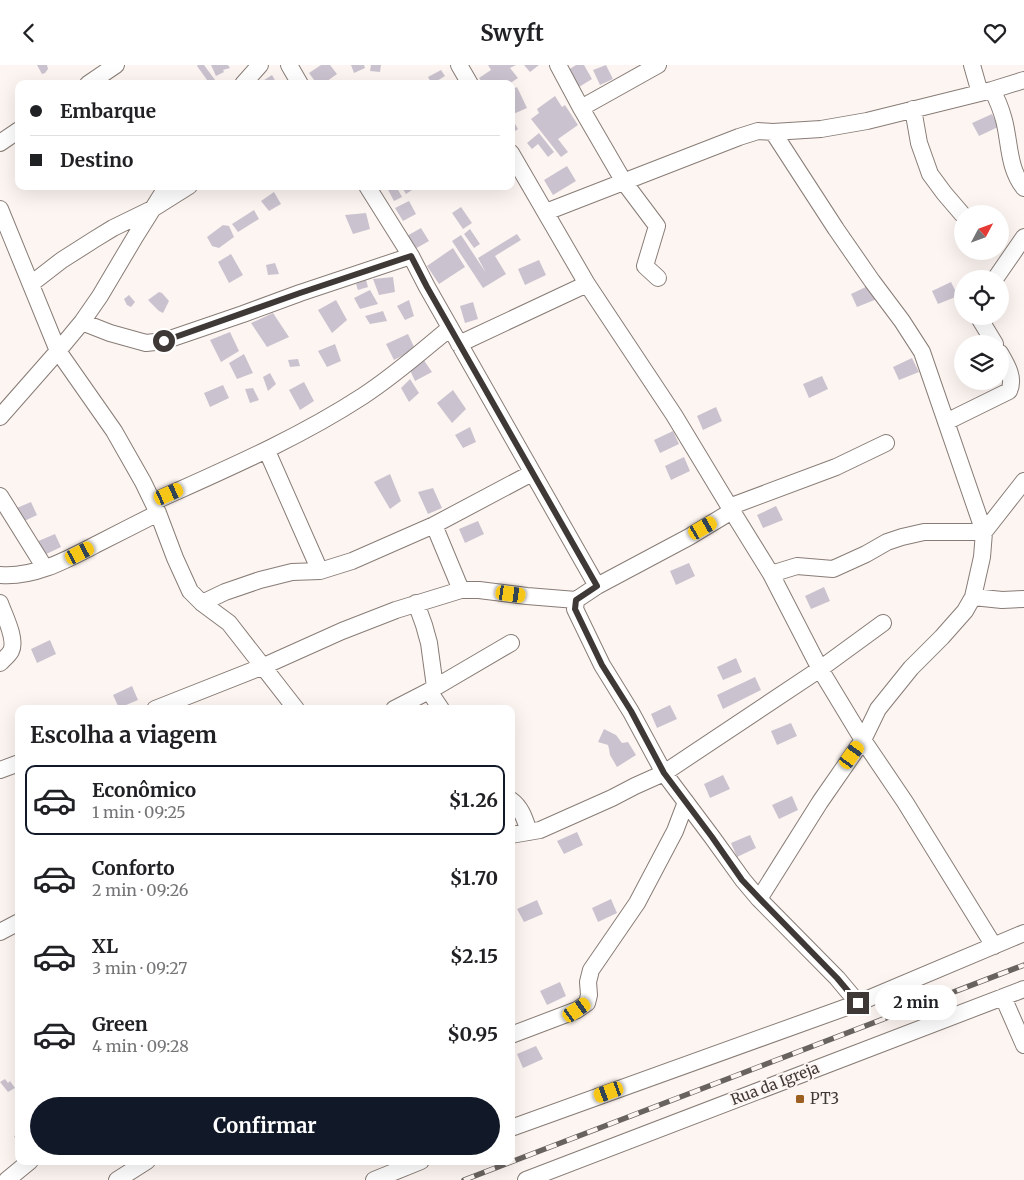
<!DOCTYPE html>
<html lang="pt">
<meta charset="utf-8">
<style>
:root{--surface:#fff;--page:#f2f2f2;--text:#202124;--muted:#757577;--line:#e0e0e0;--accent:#111827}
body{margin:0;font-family:Merriweather,serif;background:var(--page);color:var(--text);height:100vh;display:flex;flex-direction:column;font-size:19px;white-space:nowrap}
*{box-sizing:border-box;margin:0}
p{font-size:16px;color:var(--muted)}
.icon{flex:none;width:28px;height:28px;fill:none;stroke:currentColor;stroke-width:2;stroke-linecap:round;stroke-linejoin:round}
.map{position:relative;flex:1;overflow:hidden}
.sheet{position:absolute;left:15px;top:640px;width:500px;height:460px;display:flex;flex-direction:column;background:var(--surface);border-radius:10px;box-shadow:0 5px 20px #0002}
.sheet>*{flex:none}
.banner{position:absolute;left:15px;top:15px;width:500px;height:110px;border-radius:10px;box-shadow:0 5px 20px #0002;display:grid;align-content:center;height:110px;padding:0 15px;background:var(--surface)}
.needle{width:32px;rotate:49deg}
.tools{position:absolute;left:954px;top:140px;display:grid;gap:10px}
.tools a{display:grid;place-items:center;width:55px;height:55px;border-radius:50%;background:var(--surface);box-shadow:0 5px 20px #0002;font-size:25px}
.end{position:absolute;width:22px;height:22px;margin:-11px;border:6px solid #3e3936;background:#fff;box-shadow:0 0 0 2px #fff}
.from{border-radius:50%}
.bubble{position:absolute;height:35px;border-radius:18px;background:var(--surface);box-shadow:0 5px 20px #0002;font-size:16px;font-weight:700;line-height:35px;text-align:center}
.car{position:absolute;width:15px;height:30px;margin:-15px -8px;border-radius:6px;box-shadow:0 0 4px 1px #0007;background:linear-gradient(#f5c518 24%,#345 0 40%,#f5c518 0 76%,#345 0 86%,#f5c518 0)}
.banner b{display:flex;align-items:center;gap:18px;height:48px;font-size:19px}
.banner b+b{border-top:1px solid var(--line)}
.banner i{width:12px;height:12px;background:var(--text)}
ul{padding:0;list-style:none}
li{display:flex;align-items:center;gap:15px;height:70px;margin:0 10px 8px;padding:0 5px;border:2px solid transparent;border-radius:10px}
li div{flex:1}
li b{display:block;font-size:19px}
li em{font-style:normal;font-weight:700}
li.active{border-color:var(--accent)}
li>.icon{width:45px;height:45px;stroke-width:1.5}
h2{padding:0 15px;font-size:22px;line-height:60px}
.cta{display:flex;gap:10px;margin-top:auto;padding:10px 15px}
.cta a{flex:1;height:58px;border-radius:30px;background:var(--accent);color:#fff;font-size:20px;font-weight:700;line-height:58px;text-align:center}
header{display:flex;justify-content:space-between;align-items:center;height:65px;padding:0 15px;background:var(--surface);font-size:22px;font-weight:700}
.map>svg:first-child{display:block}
.building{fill:#cac3cf}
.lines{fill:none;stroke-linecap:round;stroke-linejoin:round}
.minor-casing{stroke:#887c76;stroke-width:18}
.minor{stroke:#fff;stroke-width:16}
.rail-casing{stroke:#696360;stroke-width:5.5}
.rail{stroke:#fdf5f1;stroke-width:4;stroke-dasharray:11;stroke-linecap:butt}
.route{stroke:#3e3936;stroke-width:6}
.poi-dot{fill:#9b6021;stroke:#fdf5f1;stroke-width:2}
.labels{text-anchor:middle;stroke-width:4.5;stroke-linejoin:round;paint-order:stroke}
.street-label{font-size:15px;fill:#3e3936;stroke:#fdf5f1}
.poi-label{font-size:15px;fill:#3e3936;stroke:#fdf5f1;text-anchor:start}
</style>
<header><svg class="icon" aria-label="back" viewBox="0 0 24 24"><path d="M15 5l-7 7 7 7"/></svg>Swyft<svg class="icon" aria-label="heart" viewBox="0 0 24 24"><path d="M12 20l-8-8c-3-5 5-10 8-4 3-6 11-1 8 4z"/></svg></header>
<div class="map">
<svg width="1024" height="1115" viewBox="0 0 1024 1115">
<rect width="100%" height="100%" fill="#fdf5f1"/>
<path class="building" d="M37,0H47L48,4L45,8L42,9Z
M198,0H204L218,19H210L197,1Z
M211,0H228L230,3L223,5L224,7L216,11Z
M321,0H330L337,9L323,19H317L309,8Z
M351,0H364L365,3L354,8Z
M371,0H381L380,7L370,6Z
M488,0H516L510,3L518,13L509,19H483L479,13L491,5Z
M524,0H539L530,7Z
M576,0H584L592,14L579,22L568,5Z
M606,0L613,14L600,20L593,5Z
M441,5L445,11L432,19L428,12Z
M272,10L277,19H258Z
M517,22L527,43L511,50V25Z
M555,31L562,42L565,40L578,60L558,74L568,87L561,92L531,54L539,48L537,44Z
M992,49L998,62L979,71L972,58Z
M514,57L518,64L511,69V58Z
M539,68L554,87L548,92L538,79L532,84L527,78Z
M567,101L576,116L553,130L544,115Z
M386,121H396L402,132L394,136Z
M401,121H418L406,129Z
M274,127L281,139L269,146L261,136Z
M409,136L416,149L403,156L395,143Z
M461,142L472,158L463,164L452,148Z
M254,145L259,154L238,167L232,159Z
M366,148L370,164L353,169L345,150Z
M223,160L229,161L234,172L219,183L212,181L207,172Z
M421,163L429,176L413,185L405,172Z
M470,164L480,179L474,183L464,169Z
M517,169L521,175L495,191L506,209L483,223L452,176L461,170L486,208L478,193Z
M453,183L465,202L439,219L427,201Z
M231,189L243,210L229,218L218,197Z
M539,195L546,210L525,220L518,204Z
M275,198L279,209L268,210L266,200Z
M393,212L395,227L379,230L373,214Z
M366,215L368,222L358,225L356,219Z
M951,217L958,231L938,239L932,226Z
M870,220L877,234L857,242L851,229Z
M370,225L378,239L360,244L354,233Z
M159,227L162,228L169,236L163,248L159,246L148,235Z
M129,230L135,237L131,242L127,240L124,234Z
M336,235L347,255L332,268L318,245Z
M409,235L414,251L405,255L397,241Z
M473,237L478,254L465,258L460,241Z
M383,246L387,256L370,259L365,251Z
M273,248L289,272L267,282L251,258Z
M230,267L239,286L221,297L210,275Z
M408,269L415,284L394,295L386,279Z
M335,279L341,296L327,302L318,286Z
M244,289L253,308L237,314L229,298Z
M912,293L919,307L899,315L893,302Z
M298,294L300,301L290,302L288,295Z
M423,294L432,307L415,316L409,303Z
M270,308L276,319L268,326L263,312Z
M822,311L828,324L809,333L803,319Z
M410,314L419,328L409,337L401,323Z
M304,317L314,336L300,345L289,325Z
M223,320L229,333L210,342L204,328Z
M253,323L259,335L250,338L245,324Z
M453,325L466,344L452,358L437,338Z
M716,342L722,356L703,365L697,351Z
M470,362L476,377L463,383L455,370Z
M673,366L679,379L660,388L654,375Z
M684,392L690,406L671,415L665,401Z
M390,409L401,436L390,444L374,417Z
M433,423L442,443L428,449L418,427Z
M31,437L37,450L18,459L12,445Z
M776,441L783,455L763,463L757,450Z
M478,456L484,469L465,478L459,464Z
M55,469L61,482L42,491L36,477Z
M689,498L695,511L676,520L670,506Z
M824,522L830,536L811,544L805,531Z
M50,575L56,589L37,598L31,584Z
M736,593L742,607L723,615L717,602Z
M755,612L761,625L723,644L717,630Z
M132,621L138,635L119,643L113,630Z
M670,640L677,654L657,663L651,649Z
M791,658L797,671L777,680L771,666Z
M604,664L616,670L622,678L628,677L636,690L617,702L610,690L609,684L608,680L598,677Z
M723,710L730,724L710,733L704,719Z
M792,731L798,745L779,754L772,740Z
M577,767L583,780L564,789L557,776Z
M750,770L756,783L737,792L731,778Z
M611,834L617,848L598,857L592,843Z
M537,835L543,849L524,857L517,844Z
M560,917L566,931L547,940L540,926Z
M536,981L543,994L523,1003L517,989Z
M5,1014L8,1018L10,1016L15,1023L8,1027L0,1017Z
M19,1069V1082L14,1071Z"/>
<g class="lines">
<defs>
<path id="minor" d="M289,0L300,19
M459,0L470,19
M558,0L581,43L624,117L657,161L645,201L658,213
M972,0L980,28
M88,19L116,0
M243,19L260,0
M992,25C997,34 1001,44 1004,55C1010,78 1008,103 1024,123
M581,43L658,0
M913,44L919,78L930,109L944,128L962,149
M0,78L19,65
M511,88L587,219L674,350L732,446L771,509L820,604L863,675L905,737L994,881
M367,121L411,191L427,222L597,521L576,535L575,544L602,600L631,647L664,708L712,772L743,815L759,834L837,913L858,938
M0,144L58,286L114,366L143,417L158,448L175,493L190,526L202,538L229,558L296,644
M546,147L739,72L758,66L773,67L821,64L867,56L992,25L1024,15
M995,214L1024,172
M31,219L62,195L95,174L113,163L154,143L189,121
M978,251L995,279
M82,257L110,268L146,278L164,276L243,249L300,228L411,191
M459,279L587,219
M0,352L58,286L82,257L100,231L135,172L167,121
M946,357L1009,326C1015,313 1007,300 1000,288
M267,386L320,506
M0,431L45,503
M153,437C224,405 297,374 363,331C394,311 422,286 450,263
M729,442L836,402L886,378
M434,460L461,525
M984,467L1024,416
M771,509L797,501L833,504L866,489L887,477L902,472L924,467H984
M0,510C35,513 68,494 99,478C119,468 138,458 158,448
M597,521L689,472L732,446
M973,532L1002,535L1024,534
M0,538C4,550 17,574 11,586C9,590 4,594 0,598
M202,538L225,527L260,515L292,507L320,506L352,496L434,460L532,408
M416,538L424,560L429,578L435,622
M429,626L441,644
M155,644L264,601L342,566L396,545L461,525H479L527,531L576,535
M394,644L429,626L511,578
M0,705L19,698
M511,735C522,743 525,755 529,767
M511,770L540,765L612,733L635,721L664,708L820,604L883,558
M759,834L820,737L863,675L878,644L911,603L942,572L965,546L973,532L982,492L984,467L922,287L902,256L872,216L836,164L773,67
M0,867L19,857
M1003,932L1024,980
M511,970L577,945L587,938L589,930L588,917L591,905L637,838L675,766L686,737
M511,1063L858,938L1024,868
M7,1115L30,1096
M117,1115L147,1096
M374,1115L421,1096
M526,1115L1024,924"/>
</defs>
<use href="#minor" class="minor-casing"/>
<use href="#minor" class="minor"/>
<defs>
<path id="rail" d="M464,1115L1024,900"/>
</defs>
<use href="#rail" class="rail-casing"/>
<use href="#rail" class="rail"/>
</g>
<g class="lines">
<path class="route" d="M164,276L300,228L411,191L427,222L597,521L576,535L575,544L602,600L631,646L664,708L712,772L742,815L760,834L837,913L858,938"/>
</g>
<rect class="poi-dot" x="795" y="1029" width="10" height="10" rx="2.5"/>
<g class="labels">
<g class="street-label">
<text transform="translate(775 1019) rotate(-21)" y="5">Rua da Igreja</text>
</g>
<g class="poi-label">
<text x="810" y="1039">PT3</text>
</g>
</g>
</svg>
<div class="tools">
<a><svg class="needle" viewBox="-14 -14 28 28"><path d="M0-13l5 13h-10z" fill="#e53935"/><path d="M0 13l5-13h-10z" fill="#757577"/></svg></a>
<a><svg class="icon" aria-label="locate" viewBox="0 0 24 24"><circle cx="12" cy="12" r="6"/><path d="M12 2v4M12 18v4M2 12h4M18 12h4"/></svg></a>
<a><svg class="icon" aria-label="layers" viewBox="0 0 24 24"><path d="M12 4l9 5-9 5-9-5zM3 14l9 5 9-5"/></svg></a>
</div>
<i class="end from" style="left:164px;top:276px"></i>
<i class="end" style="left:858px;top:938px"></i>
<div class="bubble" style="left:875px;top:920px;width:82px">2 min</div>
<i class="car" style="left:169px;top:429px;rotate:66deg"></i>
<i class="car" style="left:703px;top:463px;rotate:60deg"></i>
<i class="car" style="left:80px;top:488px;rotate:63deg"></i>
<i class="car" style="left:511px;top:529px;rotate:98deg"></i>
<i class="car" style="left:852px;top:690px;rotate:36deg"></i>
<i class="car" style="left:577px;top:945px;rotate:55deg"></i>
<i class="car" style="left:609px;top:1027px;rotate:250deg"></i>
<div class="banner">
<b><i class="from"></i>Embarque</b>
<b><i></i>Destino</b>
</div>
<section class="sheet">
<h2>Escolha a viagem</h2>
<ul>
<li class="active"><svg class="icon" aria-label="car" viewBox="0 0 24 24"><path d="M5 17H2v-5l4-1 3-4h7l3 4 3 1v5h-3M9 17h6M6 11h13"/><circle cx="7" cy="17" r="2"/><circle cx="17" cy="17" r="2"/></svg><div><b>Econômico</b><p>1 min · 09:25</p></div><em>$1.26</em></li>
<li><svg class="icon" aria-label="car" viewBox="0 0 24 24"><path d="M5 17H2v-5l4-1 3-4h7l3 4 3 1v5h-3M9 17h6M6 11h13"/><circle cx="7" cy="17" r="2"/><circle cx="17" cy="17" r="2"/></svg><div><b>Conforto</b><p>2 min · 09:26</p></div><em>$1.70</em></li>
<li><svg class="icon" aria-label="car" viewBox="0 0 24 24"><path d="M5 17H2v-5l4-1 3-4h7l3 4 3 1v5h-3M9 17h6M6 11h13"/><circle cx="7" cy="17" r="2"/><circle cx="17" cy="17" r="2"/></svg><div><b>XL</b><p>3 min · 09:27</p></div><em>$2.15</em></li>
<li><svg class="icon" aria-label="car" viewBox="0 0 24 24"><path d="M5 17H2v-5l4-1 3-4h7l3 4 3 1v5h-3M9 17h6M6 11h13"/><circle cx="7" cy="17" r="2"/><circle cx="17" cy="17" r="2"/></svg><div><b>Green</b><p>4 min · 09:28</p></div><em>$0.95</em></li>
</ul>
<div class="cta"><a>Confirmar</a></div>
</section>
</div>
